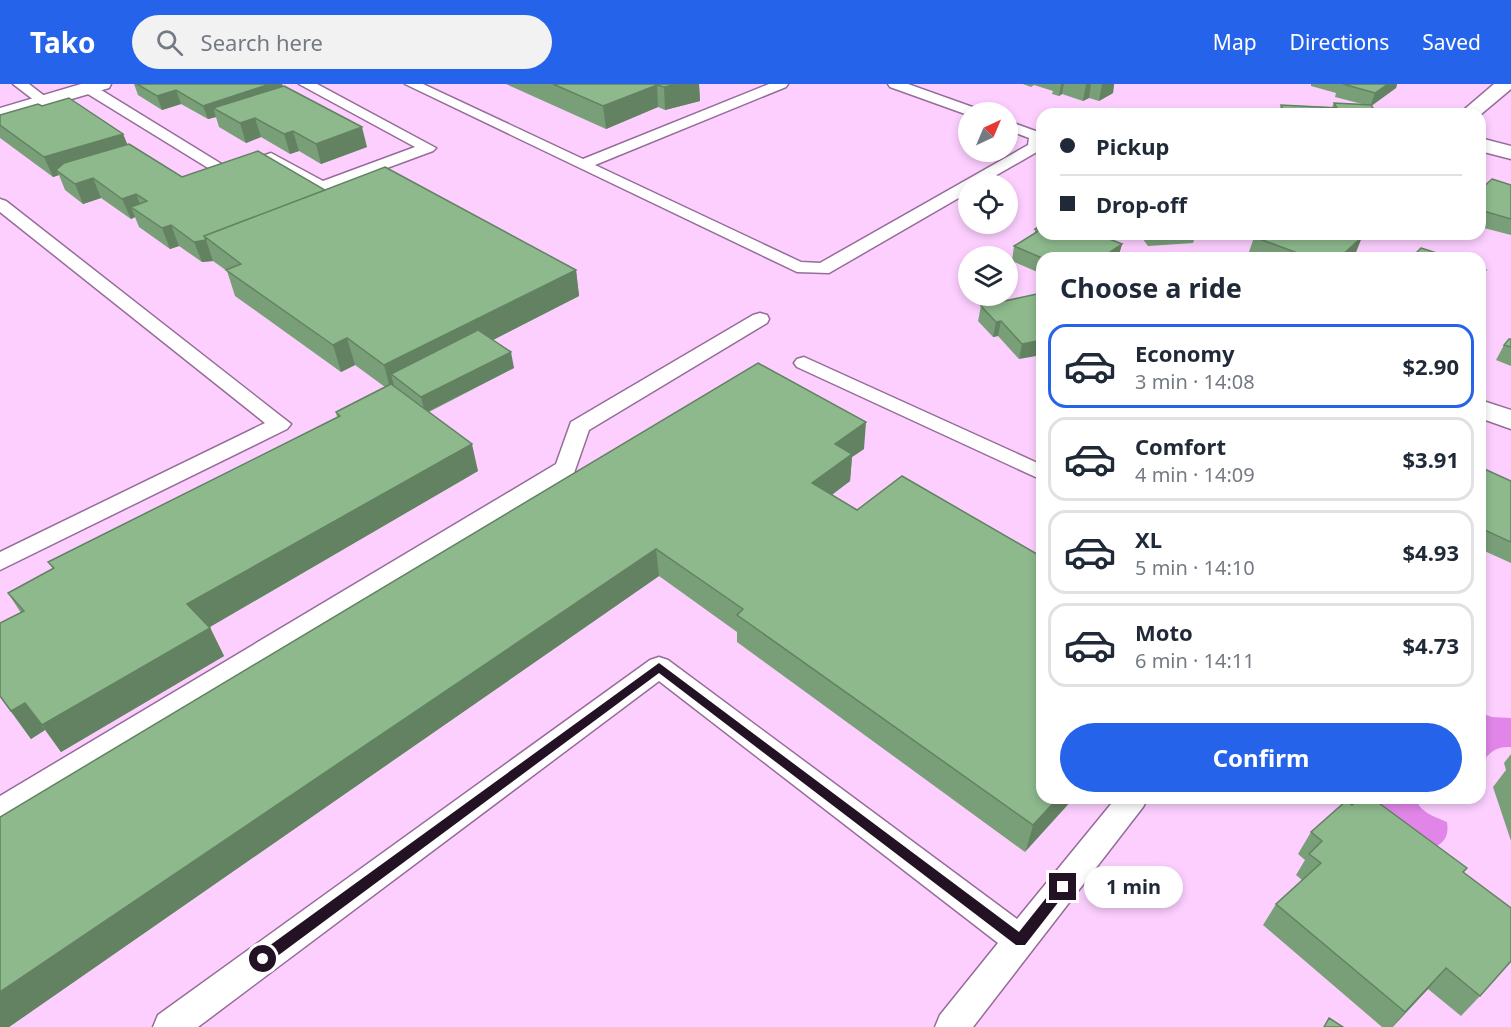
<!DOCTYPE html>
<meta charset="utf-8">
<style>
:root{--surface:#fff;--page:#f2f2f3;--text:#1f2937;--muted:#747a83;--line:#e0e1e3;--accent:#2563eb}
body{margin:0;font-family:"Noto Sans",sans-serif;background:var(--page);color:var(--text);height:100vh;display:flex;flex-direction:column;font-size:22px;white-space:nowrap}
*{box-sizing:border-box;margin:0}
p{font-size:20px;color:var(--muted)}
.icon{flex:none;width:33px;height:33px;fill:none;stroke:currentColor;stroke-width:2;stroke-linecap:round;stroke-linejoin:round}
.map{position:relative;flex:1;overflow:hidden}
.sheet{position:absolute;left:1036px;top:168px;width:450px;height:552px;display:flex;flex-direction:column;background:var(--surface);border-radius:18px;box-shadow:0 3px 9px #0003}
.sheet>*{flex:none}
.guide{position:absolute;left:1036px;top:24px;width:450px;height:132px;border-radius:18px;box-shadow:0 3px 9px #0003;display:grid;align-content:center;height:132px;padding:0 24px;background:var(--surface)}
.needle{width:39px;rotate:44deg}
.buttons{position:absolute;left:958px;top:18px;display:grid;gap:12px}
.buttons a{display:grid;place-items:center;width:60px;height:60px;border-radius:50%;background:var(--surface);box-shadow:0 3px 9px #0003;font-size:30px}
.end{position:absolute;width:27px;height:27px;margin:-14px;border:8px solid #221223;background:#fff;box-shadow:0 0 0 3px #fff}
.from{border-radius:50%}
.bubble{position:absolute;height:42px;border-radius:21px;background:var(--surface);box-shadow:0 3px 9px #0003;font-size:20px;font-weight:700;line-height:42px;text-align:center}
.guide b{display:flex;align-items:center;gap:21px;height:57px;font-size:22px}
.guide b+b{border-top:2px solid var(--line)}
.guide i{width:15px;height:15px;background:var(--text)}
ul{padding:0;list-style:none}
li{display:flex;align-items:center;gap:18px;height:84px;margin:0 12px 9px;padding:0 12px;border:3px solid var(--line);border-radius:18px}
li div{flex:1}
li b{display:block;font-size:22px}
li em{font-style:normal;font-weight:700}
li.selected{border-color:var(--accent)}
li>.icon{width:54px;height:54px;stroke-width:1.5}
h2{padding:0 24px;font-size:27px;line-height:72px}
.primary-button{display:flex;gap:12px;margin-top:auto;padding:12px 24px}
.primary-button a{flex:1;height:69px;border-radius:36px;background:var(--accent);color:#fff;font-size:24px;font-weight:700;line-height:69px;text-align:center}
header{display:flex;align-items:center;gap:36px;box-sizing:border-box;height:84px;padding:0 30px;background:var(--accent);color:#fff}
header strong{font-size:28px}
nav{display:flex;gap:33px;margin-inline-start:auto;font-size:21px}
.search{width:420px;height:54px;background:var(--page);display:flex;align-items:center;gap:15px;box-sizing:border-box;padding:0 21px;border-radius:33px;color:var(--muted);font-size:22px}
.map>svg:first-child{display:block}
.water{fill:#e186e8}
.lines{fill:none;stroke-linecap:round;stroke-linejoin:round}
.service-casing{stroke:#956d98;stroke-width:3}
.minor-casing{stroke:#956d98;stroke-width:3}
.tertiary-casing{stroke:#956d98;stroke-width:3}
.service{fill:#fff;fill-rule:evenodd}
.minor{fill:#fff;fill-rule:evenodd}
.tertiary{fill:#fff;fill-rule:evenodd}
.wall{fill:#799f78}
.shaded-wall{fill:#638262}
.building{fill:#8db98c;stroke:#638262;stroke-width:1.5}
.route{fill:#221223}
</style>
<header>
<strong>Tako</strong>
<div class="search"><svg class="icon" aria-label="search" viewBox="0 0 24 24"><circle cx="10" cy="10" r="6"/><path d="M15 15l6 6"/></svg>Search here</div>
<nav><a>Map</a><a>Directions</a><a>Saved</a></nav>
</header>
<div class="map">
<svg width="1511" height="943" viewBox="0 0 1511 943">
<rect width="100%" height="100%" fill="#fccfff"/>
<path class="water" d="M1481,629L1492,633L1511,634V663C1497,662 1490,667 1482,679H1480Z
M1366,714H1415C1421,729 1433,732 1447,738C1449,752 1445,758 1433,764Z"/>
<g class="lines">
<defs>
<path id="service" d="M13,0H29L51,17L49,20H39Z
M87,0L93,1L228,84L271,69L323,97L415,63L299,0H317L436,64L433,67L322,108L270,80L226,95L83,7L81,4Z
M405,0H423L583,75L769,0H788L786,3L595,81L801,178L820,179L1028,61L1029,54L1008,46V37L1041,49L1042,65L981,100H969V108L829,189L797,188Z
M888,0H908L978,25L980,28H969L968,31L890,3Z
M0,115L6,117L291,340L287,345L0,486V468L265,339L0,128Z
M760,229L767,231L769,235L767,239L589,346L574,389L10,736L0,740V712L556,380L571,338L753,231Z
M804,273L1042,381V396L797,283L794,279L797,275Z
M659,573L668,576L1017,835L1116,714H1148L1143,723L973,943H935L940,931L998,859L659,597L198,943H153L158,931L650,576Z"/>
<path id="minor" d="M1494,0H1511V5L1480,31L1459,30Z
M1480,54L1511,62V75L1480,67Z
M1480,316L1511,326V345L1480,334Z"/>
<path id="tertiary" d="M81,0H111L109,4L0,36V24Z"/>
</defs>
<use href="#service" class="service-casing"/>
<use href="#minor" class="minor-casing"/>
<use href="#tertiary" class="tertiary-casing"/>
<use href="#service" class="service"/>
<use href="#minor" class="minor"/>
<use href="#tertiary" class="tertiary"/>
</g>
<path class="wall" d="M134,0H282L283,3L367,63L321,80L299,67L290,70L261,53L246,59L219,43L216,33L208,35L181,20L162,26L138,11Z
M506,0H699L700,17L665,26L658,23L606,45Z
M1023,0H1114L1113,9L1099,17L1089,14L1083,17L1062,10L1059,12L1052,10L1053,7L1034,1L1031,3Z
M1311,0H1397L1396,4L1371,21L1377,30H1278L1281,21L1332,23L1334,19L1362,20L1335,13L1336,9L1311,2Z
M42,22L123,50L127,60L182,93L325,106L576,186L579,212L493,256L514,284L429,328L478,387L210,543L224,572L61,668L45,646L31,655L0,613L21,529L8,509L53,485L48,478L337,333L336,328L385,303L355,281L341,288L235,212L227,187L213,177L202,178L179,162L170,165L139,143L135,133L131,135L101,114L83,120L65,106L59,91L53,93L0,54V31Z
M1511,101V151L1480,143V106Z
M1035,145L1122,160L1118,174H1042V190L1012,177L1014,162L1035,149Z
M1139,150H1196L1193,159L1148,162Z
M1247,150H1354L1362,153L1356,168L1349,174H1264L1249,168L1254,153Z
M1042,209L1019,275L998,252L993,253L978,237L981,222Z
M1511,255V282L1496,276L1504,261Z
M864,365L852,373L850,397L832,411L1042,714L1025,768L737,558V548L659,492L9,943H0V733Z
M1480,383L1511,397V479L1480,465Z
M1511,670V757L1493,703L1506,686L1504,679Z
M1352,721L1463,788L1480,912L1461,932L1428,905L1393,943H1382L1263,841L1276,820L1302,796L1296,791L1305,776L1298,770L1311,748Z"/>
<path class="shaded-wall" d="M270,0H282L285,10L213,24L216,33L208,35L203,22Z
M678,0H699L700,17L665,26L664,3Z
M1061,0H1064L1062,10L1059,12Z
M1086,0H1091L1089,14L1083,17Z
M1102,0H1114L1113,9L1099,17Z
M1388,0H1397L1396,4L1370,23L1375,9Z
M657,1L658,23L606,45L603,22Z
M176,6L181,20L162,26L157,12Z
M255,34L261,53L246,59L240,39Z
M362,43L367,63L321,80L316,60Z
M293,47L299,67L290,70L284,50Z
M123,50L131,69L56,86L59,91L53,93L44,73Z
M93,94L101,114L83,120L75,100Z
M136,110L144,130L131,123L135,133L131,135L122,115Z
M171,141L179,162L170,165L162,144Z
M1362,153L1356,168L1349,174H1339Z
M206,156L213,177L202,178L194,158Z
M1122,160L1118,174H1101Z
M576,186L579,212L405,301L391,290L395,306L391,308L384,281Z
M1001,237L998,252L993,253L996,238Z
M347,254L355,281L341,288L333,261Z
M1042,256V271L1019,275L1022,260Z
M511,268L514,284L425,329L421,313Z
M866,338L864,365L852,373L850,397L811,426L812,399L835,360Z
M472,360L478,387L201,548L187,520Z
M656,465L659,492L9,943H0V908Z
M210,544L224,572L61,668L42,641Z
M25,619L45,646L31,655L11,627Z
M1058,714H1074L1025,768L1033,741Z
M1446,884L1428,905L1392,943L1405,928Z"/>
<path class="building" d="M137,0H270L203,22L176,6L157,12Z
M553,0H678L664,3L657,1L603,22Z
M1343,0H1388L1375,9Z
M284,2L362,43L316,60L293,47L284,50L255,34L240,39L213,24Z
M69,14L123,50L44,73L0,41V31L38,20L42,22Z
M1334,19L1371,21L1377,30H1285L1281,21L1337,24Z
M129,60L182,93L258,67L325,106L204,152L206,156L194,158L171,141L162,144L131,123L147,117L136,110L122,115L93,94L75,100L56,86L64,79Z
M385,83L576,186L384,281L347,254L333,261L226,186L241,180L204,152Z
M1492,95L1511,101V135L1480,126V106Z
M1042,140V150H1097L1122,160L1101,174H1042L1014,162L1040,146L1035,145Z
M1258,150H1354L1362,153L1339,174H1297L1291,172L1295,168L1254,153Z
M1421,164L1452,174H1407L1412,169L1415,170Z
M1480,184L1486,186L1480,192Z
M1042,209V256L1022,260L1001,237L996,238L981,222Z
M478,246L511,268L421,313L391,290Z
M1509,255H1511V263L1504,261Z
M758,279L866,338L835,360L852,370L812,399L857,426L902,392L1042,473V714H1058L1033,741L737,531L743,525L656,465L0,908V733Z
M391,300L472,360L187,520L210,544L42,641L25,619L11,627L0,612V539L24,527L8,509L54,484L48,478L340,332L336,328Z
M1480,383L1511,397V458L1480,444Z
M1360,714H1372L1467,784L1463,788L1511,824V877L1480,912L1446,884L1405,928L1276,820L1321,779L1309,770L1322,757L1311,748L1346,717L1352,721Z
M1329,934L1343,943H1324Z"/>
<path class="route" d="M659,579L1019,848L1058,799H1067L1069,803L1067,807L1025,861H1016L659,589L268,879L263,881L258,879L256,875L258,870Z"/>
</svg>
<div class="buttons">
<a><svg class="needle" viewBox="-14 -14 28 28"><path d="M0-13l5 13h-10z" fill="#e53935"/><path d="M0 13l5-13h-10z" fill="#747a83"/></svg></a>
<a><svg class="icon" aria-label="locate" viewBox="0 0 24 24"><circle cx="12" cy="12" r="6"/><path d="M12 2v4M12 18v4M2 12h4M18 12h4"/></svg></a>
<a><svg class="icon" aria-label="layers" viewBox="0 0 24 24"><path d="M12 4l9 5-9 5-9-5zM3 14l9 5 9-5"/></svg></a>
</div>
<i class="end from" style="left:263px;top:875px"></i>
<i class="end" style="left:1063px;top:803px"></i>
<div class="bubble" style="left:1084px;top:782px;width:99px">1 min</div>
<div class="guide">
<b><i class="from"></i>Pickup</b>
<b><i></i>Drop-off</b>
</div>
<section class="sheet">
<h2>Choose a ride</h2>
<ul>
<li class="selected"><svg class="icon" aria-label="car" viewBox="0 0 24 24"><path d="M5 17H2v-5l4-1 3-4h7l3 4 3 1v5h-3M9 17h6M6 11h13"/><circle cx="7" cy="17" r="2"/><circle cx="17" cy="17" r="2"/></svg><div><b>Economy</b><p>3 min · 14:08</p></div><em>$2.90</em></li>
<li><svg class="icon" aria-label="car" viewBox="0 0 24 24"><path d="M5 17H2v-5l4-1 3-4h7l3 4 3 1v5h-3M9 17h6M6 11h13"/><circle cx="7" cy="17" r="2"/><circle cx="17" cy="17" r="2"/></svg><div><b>Comfort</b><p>4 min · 14:09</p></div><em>$3.91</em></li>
<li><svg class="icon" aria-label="car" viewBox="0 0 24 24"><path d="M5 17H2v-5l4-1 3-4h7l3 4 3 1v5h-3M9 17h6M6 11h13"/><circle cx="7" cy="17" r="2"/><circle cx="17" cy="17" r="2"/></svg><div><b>XL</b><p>5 min · 14:10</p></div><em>$4.93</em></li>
<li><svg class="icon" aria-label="car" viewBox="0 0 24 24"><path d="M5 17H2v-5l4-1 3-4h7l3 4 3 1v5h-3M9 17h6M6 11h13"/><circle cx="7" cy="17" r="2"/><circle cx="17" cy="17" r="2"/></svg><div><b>Moto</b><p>6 min · 14:11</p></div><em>$4.73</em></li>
</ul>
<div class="primary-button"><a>Confirm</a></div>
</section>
</div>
